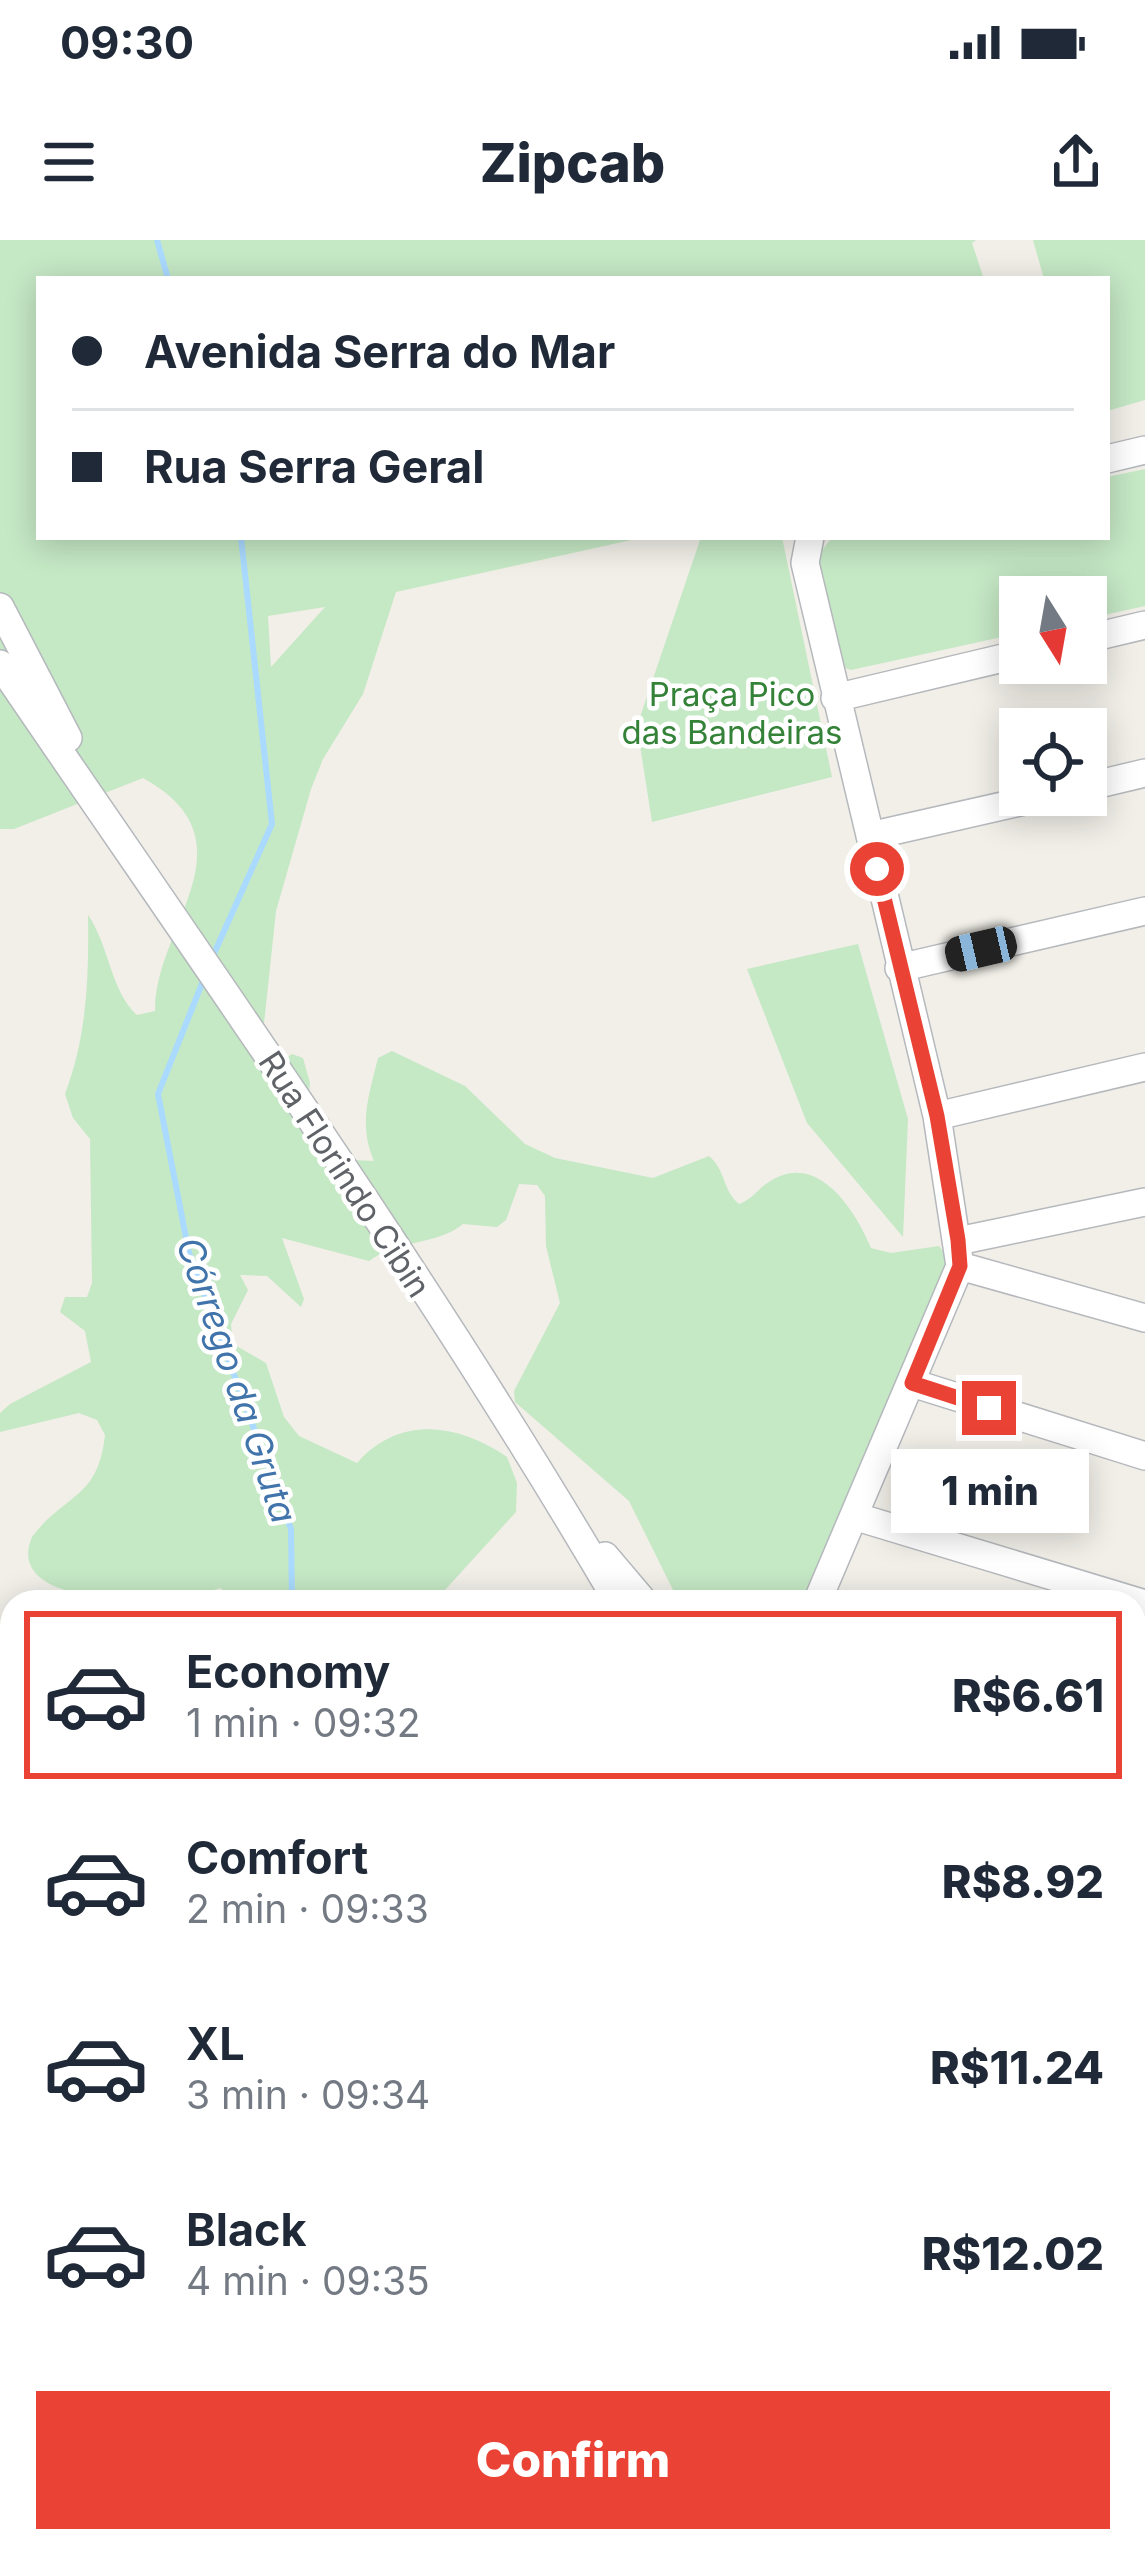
<!DOCTYPE html>
<meta charset="utf-8">
<style>
:root{--surface:#fff;--page:#f2f2f3;--text:#1f2937;--muted:#747a83;--line:#e0e1e3;--accent:#ea4335}
body{margin:0;font-family:Inter,sans-serif;background:var(--page);color:var(--text);height:100vh;display:flex;flex-direction:column;font-size:45px;white-space:nowrap}
*{box-sizing:border-box;margin:0}
p{font-size:39px;color:var(--muted)}
.icon{flex:none;width:66px;height:66px;fill:none;stroke:currentColor;stroke-width:2;stroke-linecap:round;stroke-linejoin:round}
.map{position:relative;flex:1;overflow:hidden}
.details{position:absolute;left:0px;top:1350px;width:1146px;height:963px;display:flex;flex-direction:column;background:var(--surface);border-radius:36px 36px 0 0;box-shadow:0 6px 30px #0003}
.details>*{flex:none}
.banner{position:absolute;left:36px;top:36px;width:1074px;height:264px;border-radius:0px;box-shadow:0 6px 30px #0003;display:grid;align-content:center;height:264px;padding:0 36px;background:var(--surface)}
.needle{width:78px;rotate:169deg}
.buttons{position:absolute;left:999px;top:336px;display:grid;gap:24px}
.buttons a{display:grid;place-items:center;width:108px;height:108px;border-radius:0px;background:var(--surface);box-shadow:0 6px 30px #0003;font-size:60px}
.end{position:absolute;width:54px;height:54px;margin:-27px;border:15px solid #ea4335;background:#fff;box-shadow:0 0 0 6px #fff}
.from{border-radius:50%}
.bubble{position:absolute;height:84px;border-radius:0px;background:var(--surface);box-shadow:0 6px 30px #0003;font-size:39px;font-weight:800;line-height:84px;text-align:center}
.car{position:absolute;width:36px;height:72px;margin:-36px -18px;border-radius:15px;box-shadow:0 0 9px 3px #0007;background:linear-gradient(#222 24%,#8ab4d8 0 40%,#222 0 76%,#8ab4d8 0 86%,#222 0)}
.banner b{display:flex;align-items:center;gap:42px;height:114px;font-size:45px}
.banner b+b{border-top:3px solid var(--line)}
.banner i{width:30px;height:30px;background:var(--text)}
ul{padding:21px 0 0;list-style:none}
li{display:flex;align-items:center;gap:36px;height:168px;margin:0 24px 18px;padding:0 12px;border:6px solid transparent;border-radius:0px}
li div{flex:1}
li b{display:block;font-size:45px}
li em{font-style:normal;font-weight:800}
li.selected{border-color:var(--accent)}
li>.icon{width:108px;height:108px;stroke-width:1.5}
.primary-button{display:flex;gap:24px;margin-top:auto;padding:24px 36px}
.primary-button a{flex:1;height:138px;border-radius:0px;background:var(--accent);color:#fff;font-size:48px;font-weight:800;line-height:138px;text-align:center}
.status{display:flex;justify-content:space-between;align-items:center;height:84px;padding:0 60px;background:var(--surface);direction:ltr}
.status svg{height:33px;fill:currentColor}
header{display:flex;justify-content:space-between;align-items:center;height:156px;padding:0 36px;background:var(--surface);font-size:54px;font-weight:800}
.map>svg:first-child{display:block}
.green{fill:#c5e8c5;fill-rule:evenodd}
.lines{fill:none;stroke-linecap:round;stroke-linejoin:round}
.stream{stroke:#aadaff;stroke-width:6}
.minor-casing{stroke:#b5b8bc;stroke-width:30}
.minor{stroke:#fff;stroke-width:27}
.route{stroke:#ea4335;stroke-width:15}
.labels{text-anchor:middle;stroke-width:9;stroke-linejoin:round;paint-order:stroke}
.park-label{font-size:33px;fill:#348238;stroke:#fff}
.street-label{font-size:33px;fill:#5f6368;stroke:#fff}
.water-label{font-size:36px;font-style:italic;fill:#4174aa;stroke:#fff}
</style>
<div class="status"><b>09:30</b><svg viewBox="0 0 49 12"><path d="M0 12V9h3v3zM5 12V6h3v6zM10 12V3h3v9zM15 12V0h3v12zM26 1h20v11H26zM47 4h2v5h-2z"/></svg></div>
<header><svg class="icon" aria-label="menu" viewBox="0 0 24 24"><path d="M4 6h16M4 12h16M4 18h16"/></svg>Zipcab<svg class="icon" aria-label="share" viewBox="0 0 24 24"><path d="M12 15V3M7 8l5-5 5 5M5 13v7h14v-7"/></svg></header>
<div class="map">
<svg width="1145" height="2312" viewBox="0 0 1145 2312">
<rect width="100%" height="100%" fill="#f1efe8"/>
<path class="green" d="M0,0H976L972,3L984,39H39V297H645L396,352L363,454L323,519L311,549L276,671L263,793L275,826L292,814L303,818L310,843L307,868L352,920L374,921C358,884 369,855 378,818L392,811L465,846L525,904L555,918L653,938L709,916C726,930 722,950 739,964C753,959 757,949 769,942C818,909 856,972 871,1008L891,1013L939,1006L951,1023L808,1362H679L629,1261L515,1162L514,1151L560,1063L546,1006L545,956L537,945L519,944L506,980L497,987L463,984C436,1006 401,998 369,1021L282,998L304,1059L301,1067L267,1036L240,1035L248,1050L231,1084L233,1104L266,1123L284,1177L299,1196L357,1223C399,1175 458,1183 507,1217L517,1243L516,1272L434,1362H240L220,1348L211,1351L208,1362C178,1362 0,1372 32,1297C65,1253 98,1260 105,1195L97,1180L79,1173L0,1192V1173L10,1164L91,1122L85,1091L60,1072L65,1057H87L92,1043L90,899L73,878L65,854C87,796 89,738 88,675C109,705 111,752 137,775L155,771C154,686 258,602 143,538L14,589H0ZM325,367L271,427L268,376Z
M1033,0H1145V160L1107,171V39H1044Z
M1145,229V366L1086,379V357H1020V393L851,430L842,427L817,317L830,300L1107,297V237Z
M701,297H782L832,537L652,582L637,486Z
M858,704L908,879L903,997L807,883L747,729Z
M125,2301H155L180,2311L189,2301H408L412,2312H111Z"/>
<g class="lines">
<path class="stream" d="M157,0L168,39
M212,718L272,584L241,297
M205,736L158,854L189,1013L291,1289L292,1362"/>
<defs>
<path id="minor" d="M1107,219L1145,210
M810,297L805,323L937,876L960,1026L817,1362
M0,367L68,498
M1086,399L1145,385
M0,424C210,733 429,1039 618,1362
M835,458L1020,414
M1086,547L1145,533
M870,596L1051,555
M899,728L1145,671
M937,876L1145,827
M958,1001L1145,962
M960,1026L1145,1078
M912,1143L1145,1216
M857,1277L1145,1364
M605,1316L644,1362
M1134,1509L1145,1512
M1134,1655L1145,1658
M1134,1802L1145,1805
M1134,2040L1145,2057
M1134,2177L1145,2194
M820,2301L826,2312
M1030,2301L1037,2312"/>
</defs>
<use href="#minor" class="minor-casing"/>
<use href="#minor" class="minor"/>
</g>
<g class="lines">
<path class="route" d="M877,629L937,876L958,1000L960,1026L912,1143L989,1168"/>
</g>
<g class="labels">
<g class="park-label">
<text x="732" y="466">Praça Pico<tspan x="732" dy="38">das Bandeiras</tspan></text>
</g>
<g class="street-label">
<text transform="translate(345 934) rotate(57)" y="12">Rua Florindo Cibin</text>
</g>
<g class="water-label">
<text transform="translate(237 1140) rotate(71)" y="13">Córrego da Gruta</text>
</g>
</g>
</svg>
<div class="buttons">
<a><svg class="needle" viewBox="-14 -14 28 28"><path d="M0-13l5 13h-10z" fill="#e53935"/><path d="M0 13l5-13h-10z" fill="#747a83"/></svg></a>
<a><svg class="icon" aria-label="locate" viewBox="0 0 24 24"><circle cx="12" cy="12" r="6"/><path d="M12 2v4M12 18v4M2 12h4M18 12h4"/></svg></a>
</div>
<i class="end from" style="left:877px;top:629px"></i>
<i class="end" style="left:989px;top:1168px"></i>
<div class="bubble" style="left:891px;top:1209px;width:198px">1 min</div>
<i class="car" style="left:981px;top:709px;rotate:257deg"></i>
<div class="banner">
<b><i class="from"></i>Avenida Serra do Mar</b>
<b><i></i>Rua Serra Geral</b>
</div>
<section class="details">
<ul>
<li class="selected"><svg class="icon" aria-label="car" viewBox="0 0 24 24"><path d="M5 17H2v-5l4-1 3-4h7l3 4 3 1v5h-3M9 17h6M6 11h13"/><circle cx="7" cy="17" r="2"/><circle cx="17" cy="17" r="2"/></svg><div><b>Economy</b><p>1 min · 09:32</p></div><em>R$6.61</em></li>
<li><svg class="icon" aria-label="car" viewBox="0 0 24 24"><path d="M5 17H2v-5l4-1 3-4h7l3 4 3 1v5h-3M9 17h6M6 11h13"/><circle cx="7" cy="17" r="2"/><circle cx="17" cy="17" r="2"/></svg><div><b>Comfort</b><p>2 min · 09:33</p></div><em>R$8.92</em></li>
<li><svg class="icon" aria-label="car" viewBox="0 0 24 24"><path d="M5 17H2v-5l4-1 3-4h7l3 4 3 1v5h-3M9 17h6M6 11h13"/><circle cx="7" cy="17" r="2"/><circle cx="17" cy="17" r="2"/></svg><div><b>XL</b><p>3 min · 09:34</p></div><em>R$11.24</em></li>
<li><svg class="icon" aria-label="car" viewBox="0 0 24 24"><path d="M5 17H2v-5l4-1 3-4h7l3 4 3 1v5h-3M9 17h6M6 11h13"/><circle cx="7" cy="17" r="2"/><circle cx="17" cy="17" r="2"/></svg><div><b>Black</b><p>4 min · 09:35</p></div><em>R$12.02</em></li>
</ul>
<div class="primary-button"><a>Confirm</a></div>
</section>
</div>
